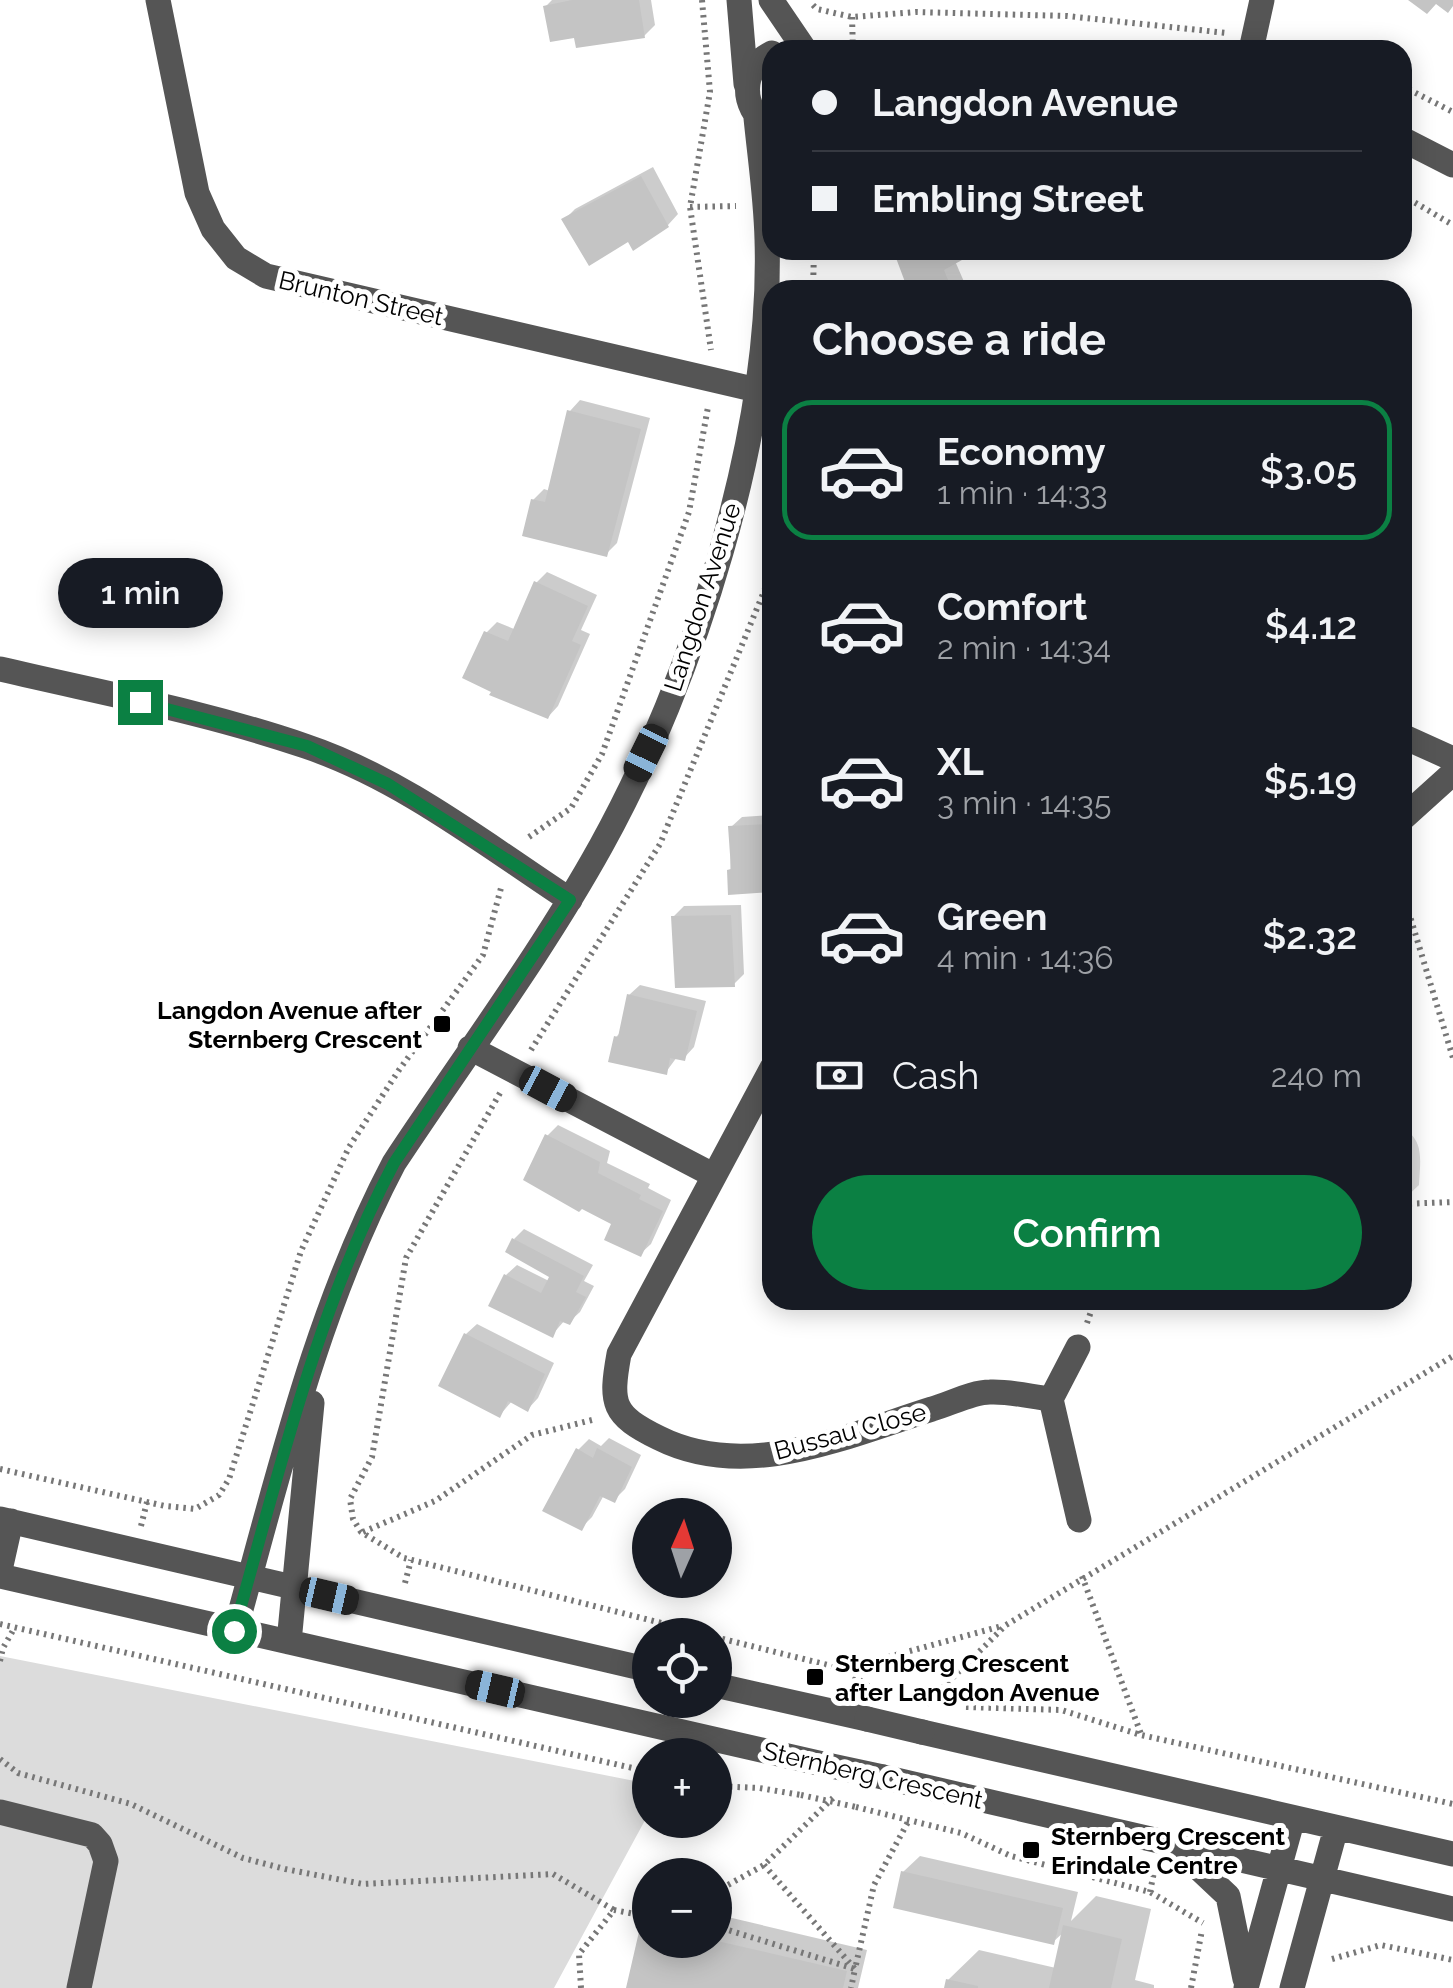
<!DOCTYPE html>
<meta charset="utf-8">
<style>
:root{--surface:#171b24;--page:#242831;--text:#f1f3f6;--muted:#9ea1a6;--line:#363941;--accent:#0b8043}
body{margin:0;font-family:Raleway,sans-serif;background:var(--page);color:var(--text);height:100vh;display:flex;flex-direction:column;font-size:38px;white-space:nowrap}
*{box-sizing:border-box;margin:0}
p{font-size:32px;color:var(--muted)}
.icon{flex:none;width:55px;height:55px;fill:none;stroke:currentColor;stroke-width:2;stroke-linecap:round;stroke-linejoin:round}
.map{position:relative;flex:1;overflow:hidden}
.sheet{position:absolute;left:762px;top:280px;width:650px;height:1030px;display:flex;flex-direction:column;background:var(--surface);border-radius:30px;box-shadow:0 5px 25px #0003}
.sheet>*{flex:none}
.banner{position:absolute;left:762px;top:40px;width:650px;height:220px;border-radius:30px;box-shadow:0 5px 25px #0003;display:grid;align-content:center;height:220px;padding:0 50px;background:var(--surface)}
.needle{width:65px;rotate:3deg}
.buttons{position:absolute;left:632px;top:1498px;display:grid;gap:20px}
.buttons a{display:grid;place-items:center;width:100px;height:100px;border-radius:50%;background:var(--surface);box-shadow:0 5px 25px #0003;font-size:50px}
.end{position:absolute;width:45px;height:45px;margin:-22px;border:12px solid #0b8043;background:#fff;box-shadow:0 0 0 5px #fff}
.from{border-radius:50%}
.bubble{position:absolute;height:70px;border-radius:35px;background:var(--surface);box-shadow:0 5px 25px #0003;font-size:32px;font-weight:600;line-height:70px;text-align:center}
.car{position:absolute;width:30px;height:60px;margin:-30px -15px;border-radius:12px;box-shadow:0 0 8px 2px #0007;background:linear-gradient(#222 24%,#8ab4d8 0 40%,#222 0 76%,#8ab4d8 0 86%,#222 0)}
.banner b{display:flex;align-items:center;gap:35px;height:95px;font-size:38px}
.banner b+b{border-top:2px solid var(--line)}
.banner i{width:25px;height:25px;background:var(--text)}
ul{padding:0;list-style:none}
li{display:flex;align-items:center;gap:30px;height:140px;margin:0 20px 15px;padding:0 30px;border:5px solid transparent;border-radius:30px}
li div{flex:1}
li b{display:block;font-size:38px}
li em{font-style:normal;font-weight:600}
li.active{border-color:var(--accent)}
li>.icon{width:90px;height:90px;stroke-width:1.5}
h2{padding:0 50px;font-size:45px;line-height:120px}
.pay{display:flex;align-items:center;gap:25px;height:110px;padding:0 50px;font-size:38px}
.pay p{margin-inline-start:auto}
.action{display:flex;gap:20px;margin-top:auto;padding:20px 50px}
.action a{flex:1;height:115px;border-radius:60px;background:var(--accent);color:#fff;font-size:40px;font-weight:600;line-height:115px;text-align:center}
.map>svg:first-child{display:block}
.green{fill:#dcdcdc}
.shadow{fill:#0003}
.building{fill:#c4c4c4}
.lines{fill:none;stroke-linecap:round;stroke-linejoin:round}
.path{stroke:#777;stroke-width:6;stroke-dasharray:2.5 5;stroke-linecap:butt}
.minor{stroke:#555;stroke-width:25}
.path-bridge{stroke:#777;stroke-width:6;stroke-dasharray:2.5 5;stroke-linecap:butt}
.minor-bridge{stroke:#555;stroke-width:25}
.route{stroke:#0b8043;stroke-width:12}
.poi-dot{fill:#000;stroke:#fff;stroke-width:4}
.labels{text-anchor:middle;stroke-width:10;stroke-linejoin:round;paint-order:stroke}
.street-label{font-size:25px;fill:#000;stroke:#fff}
.poi-label{font-size:25px;font-weight:bold;fill:#000;stroke:#fff;text-anchor:start}
</style>
<div class="map">
<svg width="1453" height="1988" viewBox="0 0 1453 1988">
<rect width="100%" height="100%" fill="#fff"/>
<path class="green" d="M1403,1128C1425,1141 1420,1161 1419,1185L1403,1200Z
M0,1656L650,1784V1811L554,1988H0Z"/>
<path class="shadow" d="M552,0H651L655,25L644,36L575,35L546,6Z
M653,167L678,214L668,225L564,220L575,209Z
M896,250H975L955,261L965,284L959,290H910Z
M580,400L650,418L617,543L606,554L533,500L544,489L550,491L570,411Z
M547,572L597,595L581,630L590,634L558,706L548,717L486,633L497,622L514,629L536,583Z
M772,815V890L730,893L731,827L742,817Z
M741,905L744,974L734,984L673,917L684,906Z
M640,985L706,1001L694,1047L684,1058L677,1057L666,1072L616,1037L622,1031L629,995Z
M558,1125L610,1151L607,1163L650,1184L648,1188L671,1200L651,1244L640,1254L547,1136Z
M524,1229L593,1265L584,1281L594,1286L580,1312L569,1322L565,1320L552,1335L506,1275L517,1265L549,1281L552,1276L514,1239Z
M477,1324L554,1363L538,1398L528,1409L512,1401L500,1415L466,1334Z
M609,1438L641,1455L625,1489L614,1500L604,1495L592,1517L581,1528L578,1450L589,1439L601,1446Z
M920,1856L1078,1892L1071,1921L1096,1896L1151,1909L1135,1980L1154,1985V1988H947L948,1980L979,1950L1056,1968L1065,1931L1053,1942L903,1872Z
M715,1914L867,1950L858,1988H629L644,1924L650,1918V1940H715Z"/>
<path class="building" d="M572,0H639L645,38L576,48L574,38L550,42L543,6Z
M1408,0H1453V6L1448,13L1436,4L1427,14Z
M641,176L669,227L633,251L628,242L589,266L561,219Z
M893,250H980L944,270L952,290H908Z
M567,410L641,429L607,557L522,536L531,499L545,502Z
M534,581L588,606L572,641L581,645L548,719L489,695L491,692L462,678L484,631L508,641Z
M772,824V892L728,895L727,870L731,869L728,826Z
M731,915L735,987L675,988L671,916Z
M627,994L697,1011L685,1061L670,1058L667,1075L608,1062L614,1036L618,1037Z
M545,1134L600,1162L598,1173L641,1195L639,1199L663,1211L641,1257L604,1240L611,1224L582,1209L579,1212L523,1180Z
M512,1238L584,1276L576,1292L586,1297L570,1325L560,1321L553,1338L488,1306L504,1274L541,1293L549,1277L505,1252Z
M464,1333L545,1374L528,1412L508,1401L500,1418L438,1386Z
M576,1448L593,1458L597,1448L632,1467L615,1503L600,1496L582,1531L542,1511Z
M901,1871L1063,1908L1054,1945L893,1908Z
M641,1923L650,1925V1940H713L847,1971L843,1988H626Z
M1063,1925L1122,1939L1111,1988H1049Z
M946,1979L978,1986V1988H944Z"/>
<g class="lines">
<path class="path" d="M702,0L710,92L690,207L711,350
M813,5L817,9L852,17L916,12L1067,16L1227,33
M852,17L853,50
M1282,48L1304,50
M1402,86L1453,112
M1402,195L1453,225
M690,207L736,206
M813,290L814,250
M529,837L571,808L602,754L689,512L708,407
M1402,890L1453,1058
M531,1050L660,844L772,572
M500,1093L406,1258L372,1457L350,1499L353,1519L361,1532L404,1558L709,1635
M1402,1204L1453,1202
M1087,1323L1095,1300
M0,1469L165,1506L195,1509L219,1495L229,1479L301,1251L349,1147L399,1070L483,955L501,888
M141,1526L147,1502
M363,1532L435,1501L532,1435L592,1420
M1082,1576L1141,1734
M405,1583L411,1560
M0,1624L650,1772
M715,1637L844,1669
M0,1661L3,1648L15,1627
M868,1686L844,1669L1002,1626
M926,1704L1006,1625L1453,1356
M966,1707L1061,1710L1141,1735L1453,1804
M0,1759L18,1773L131,1804L243,1858L285,1869L363,1884L553,1874L614,1910
M715,1786L759,1788L801,1795
M856,1807L961,1833L1011,1856L1150,1892L1203,1923
M764,1865L855,1969L874,1885L909,1820
M715,1892L764,1865L833,1798
M1150,1892L1155,1867
M715,1926L855,1969L851,1988
M1332,1959L1381,1945L1453,1960
M581,1988L579,1954L614,1910L650,1917
M1191,1988L1202,1930"/>
<path class="minor" d="M158,0L197,193L213,229L236,258L266,276L757,390
M739,0L746,84
M771,0L805,50
M1251,50L1262,0
M768,127C740,106 740,69 772,53
M1402,139L1453,165
M0,669C102,693 206,712 305,746C401,778 486,845 570,900
M1402,736L1453,759
M1402,819L1453,773
M470,1048L713,1175
M772,1068L619,1354C610,1404 612,1415 659,1438C747,1482 846,1436 932,1409C950,1404 972,1392 990,1392C1010,1391 1032,1397 1051,1399L1078,1347
M1051,1399L1079,1520
M0,1519L650,1670
M0,1570L11,1521
M0,1576L827,1765
M235,1631C279,1473 317,1309 394,1163C463,1058 540,956 601,846C694,678 773,432 767,239C766,198 760,158 756,118
M289,1642L312,1403
M715,1685L867,1719
M922,1732L1453,1854
M883,1777L1453,1909
M0,1812L92,1835L100,1844L106,1861L79,1988
M1177,1848L1228,1896L1245,1979
M1246,1988L1293,1818
M1292,1988L1336,1828"/>
<path class="path-bridge" d="M801,1795L856,1807"/>
<path class="minor-bridge" d="M867,1719L922,1732
M827,1765L883,1777"/>
</g>
<g class="lines">
<path class="route" d="M140,702L307,746L388,784L570,900L394,1163C317,1308 279,1473 234,1631"/>
</g>
<g class="poi-dot">
<rect x="432" y="1014" width="20" height="20" rx="5"/>
<rect x="805" y="1667" width="20" height="20" rx="5"/>
<rect x="1021" y="1840" width="20" height="20" rx="5"/>
</g>
<g class="labels">
<g class="street-label">
<text transform="translate(361 298) rotate(13)" y="9">Brunton Street</text>
<text transform="translate(702 597) rotate(-72)" y="9">Langdon Avenue</text>
<text transform="translate(850 1431) rotate(-15)" y="9">Bussau Close</text>
<text transform="translate(873 1775) rotate(13)" y="9">Sternberg Crescent</text>
</g>
<g class="poi-label">
<text x="422" y="1019" text-anchor="end">Langdon Avenue after<tspan x="422" dy="29">Sternberg Crescent</tspan></text>
<text x="835" y="1672">Sternberg Crescent<tspan x="835" dy="29">after Langdon Avenue</tspan></text>
<text x="1051" y="1845">Sternberg Crescent<tspan x="1051" dy="29">Erindale Centre</tspan></text>
</g>
</g>
</svg>
<div class="buttons">
<a><svg class="needle" viewBox="-14 -14 28 28"><path d="M0-13l5 13h-10z" fill="#e53935"/><path d="M0 13l5-13h-10z" fill="#9ea1a6"/></svg></a>
<a><svg class="icon" aria-label="locate" viewBox="0 0 24 24"><circle cx="12" cy="12" r="6"/><path d="M12 2v4M12 18v4M2 12h4M18 12h4"/></svg></a>
<a>+</a>
<a>−</a>
</div>
<i class="end from" style="left:234px;top:1631px"></i>
<i class="end" style="left:140px;top:702px"></i>
<div class="bubble" style="left:58px;top:558px;width:165px">1 min</div>
<i class="car" style="left:646px;top:753px;rotate:206deg"></i>
<i class="car" style="left:548px;top:1089px;rotate:118deg"></i>
<i class="car" style="left:329px;top:1596px;rotate:103deg"></i>
<i class="car" style="left:495px;top:1689px;rotate:283deg"></i>
<div class="banner">
<b><i class="from"></i>Langdon Avenue</b>
<b><i></i>Embling Street</b>
</div>
<section class="sheet">
<h2>Choose a ride</h2>
<ul>
<li class="active"><svg class="icon" aria-label="car" viewBox="0 0 24 24"><path d="M5 17H2v-5l4-1 3-4h7l3 4 3 1v5h-3M9 17h6M6 11h13"/><circle cx="7" cy="17" r="2"/><circle cx="17" cy="17" r="2"/></svg><div><b>Economy</b><p>1 min · 14:33</p></div><em>$3.05</em></li>
<li><svg class="icon" aria-label="car" viewBox="0 0 24 24"><path d="M5 17H2v-5l4-1 3-4h7l3 4 3 1v5h-3M9 17h6M6 11h13"/><circle cx="7" cy="17" r="2"/><circle cx="17" cy="17" r="2"/></svg><div><b>Comfort</b><p>2 min · 14:34</p></div><em>$4.12</em></li>
<li><svg class="icon" aria-label="car" viewBox="0 0 24 24"><path d="M5 17H2v-5l4-1 3-4h7l3 4 3 1v5h-3M9 17h6M6 11h13"/><circle cx="7" cy="17" r="2"/><circle cx="17" cy="17" r="2"/></svg><div><b>XL</b><p>3 min · 14:35</p></div><em>$5.19</em></li>
<li><svg class="icon" aria-label="car" viewBox="0 0 24 24"><path d="M5 17H2v-5l4-1 3-4h7l3 4 3 1v5h-3M9 17h6M6 11h13"/><circle cx="7" cy="17" r="2"/><circle cx="17" cy="17" r="2"/></svg><div><b>Green</b><p>4 min · 14:36</p></div><em>$2.32</em></li>
</ul>
<div class="pay"><svg class="icon" aria-label="cash" viewBox="0 0 24 24"><path d="M3 7h18v10H3z"/><circle cx="12" cy="12" r="2"/></svg>Cash<p>240 m</p></div>
<div class="action"><a>Confirm</a></div>
</section>
</div>
